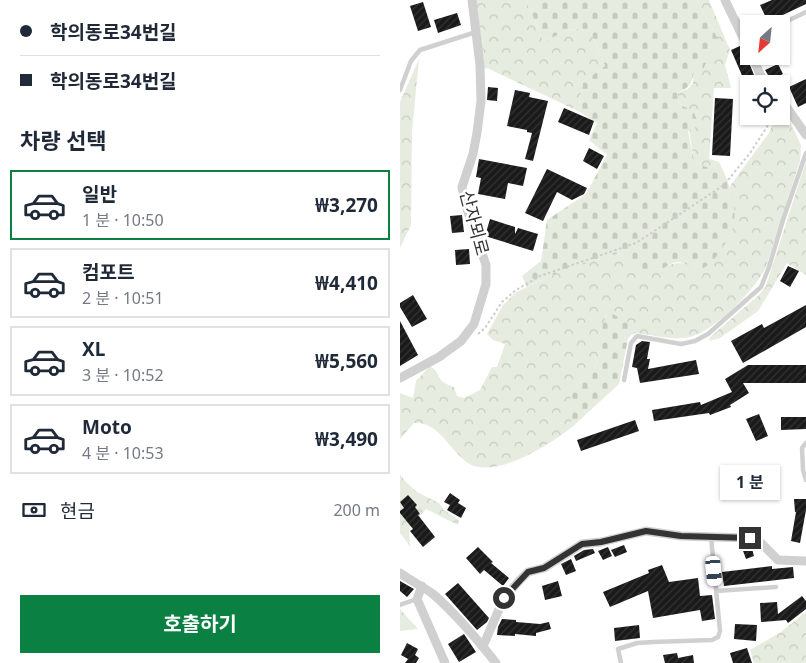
<!DOCTYPE html>
<html lang="ko">
<meta charset="utf-8">
<style>
:root{--surface:#fff;--page:#f2f2f3;--text:#1f2937;--muted:#747a83;--line:#e0e1e3;--accent:#0b8043}
body{margin:0;font-family:"Noto Sans","Noto Sans KR",sans-serif;background:var(--page);color:var(--text);height:100vh;display:flex;flex-direction:column;font-size:19px;white-space:nowrap}
*{box-sizing:border-box;margin:0}
p{font-size:16px;color:var(--muted)}
.icon{flex:none;width:28px;height:28px;fill:none;stroke:currentColor;stroke-width:2;stroke-linecap:round;stroke-linejoin:round}
.map{position:relative;flex:1;overflow:hidden}
.drawer{display:flex;flex-direction:column;background:var(--surface);width:400px}
.drawer>*{flex:none}
.guide{display:grid;align-content:center;height:110px;padding:0 20px;background:var(--surface)}
.needle{width:32px;rotate:207deg}
.buttons{position:absolute;left:340px;top:15px;display:grid;gap:10px}
.buttons a{display:grid;place-items:center;width:50px;height:50px;border-radius:0px;background:var(--surface);box-shadow:0 1px 4px #0004;font-size:25px}
.end{position:absolute;width:22px;height:22px;margin:-11px;border:6px solid #333;background:#fff;box-shadow:0 0 0 2px #fff}
.from{border-radius:50%}
.bubble{position:absolute;height:35px;border-radius:0px;background:var(--surface);box-shadow:0 1px 4px #0004;font-size:16px;font-weight:700;line-height:35px;text-align:center}
.car{position:absolute;width:15px;height:30px;margin:-15px -8px;border-radius:6px;box-shadow:0 0 4px 1px #0007;background:linear-gradient(#fff 24%,#345 0 40%,#fff 0 76%,#345 0 86%,#fff 0)}
.guide b{display:flex;align-items:center;gap:18px;height:48px;font-size:19px}
.guide b+b{border-top:1px solid var(--line)}
.guide i{width:12px;height:12px;background:var(--text)}
ul{padding:0;list-style:none}
li{display:flex;align-items:center;gap:15px;height:70px;margin:0 10px 8px;padding:0 10px;border:2px solid var(--line);border-radius:0px}
li div{flex:1}
li b{display:block;font-size:19px}
li em{font-style:normal;font-weight:700}
li.current{border-color:var(--accent)}
li>.icon{width:45px;height:45px;stroke-width:1.5}
h2{padding:0 20px;font-size:22px;line-height:60px}
.pay{display:flex;align-items:center;gap:12px;height:55px;padding:0 20px;font-size:19px}
.pay p{margin-inline-start:auto}
.primary-button{display:flex;gap:10px;margin-top:auto;padding:10px 20px}
.primary-button a{flex:1;height:58px;border-radius:0px;background:var(--accent);color:#fff;font-size:20px;font-weight:700;line-height:58px;text-align:center}
main{display:flex;flex:1;min-height:0}
.map>svg:first-child{display:block}
.forest{fill:url(#forest-crowns)}
.cemetery{fill:url(#cemetery-stones)}
.building{fill:url(#building-hatch)}
.lines{fill:none;stroke-linecap:round;stroke-linejoin:round}
.path{stroke:#cdcdcd;stroke-width:2;stroke-dasharray:2.5 2.5;stroke-linecap:butt}
.service{stroke:#d0d0d0;stroke-width:4.5}
.minor{stroke:#d0d0d0;stroke-width:9}
.route{stroke:#333;stroke-width:6}
.labels{text-anchor:middle;stroke-width:5;stroke-linejoin:round;paint-order:stroke}
.street-label{font-size:18px;fill:#333;stroke:#fff}
</style>
<main>
<section class="drawer">
<div class="guide">
<b><i class="from"></i>학의동로34번길</b>
<b><i></i>학의동로34번길</b>
</div>
<h2>차량 선택</h2>
<ul>
<li class="current"><svg class="icon" aria-label="car" viewBox="0 0 24 24"><path d="M5 17H2v-5l4-1 3-4h7l3 4 3 1v5h-3M9 17h6M6 11h13"/><circle cx="7" cy="17" r="2"/><circle cx="17" cy="17" r="2"/></svg><div><b>일반</b><p>1 분 · 10:50</p></div><em>₩3,270</em></li>
<li><svg class="icon" aria-label="car" viewBox="0 0 24 24"><path d="M5 17H2v-5l4-1 3-4h7l3 4 3 1v5h-3M9 17h6M6 11h13"/><circle cx="7" cy="17" r="2"/><circle cx="17" cy="17" r="2"/></svg><div><b>컴포트</b><p>2 분 · 10:51</p></div><em>₩4,410</em></li>
<li><svg class="icon" aria-label="car" viewBox="0 0 24 24"><path d="M5 17H2v-5l4-1 3-4h7l3 4 3 1v5h-3M9 17h6M6 11h13"/><circle cx="7" cy="17" r="2"/><circle cx="17" cy="17" r="2"/></svg><div><b>XL</b><p>3 분 · 10:52</p></div><em>₩5,560</em></li>
<li><svg class="icon" aria-label="car" viewBox="0 0 24 24"><path d="M5 17H2v-5l4-1 3-4h7l3 4 3 1v5h-3M9 17h6M6 11h13"/><circle cx="7" cy="17" r="2"/><circle cx="17" cy="17" r="2"/></svg><div><b>Moto</b><p>4 분 · 10:53</p></div><em>₩3,490</em></li>
</ul>
<div class="pay"><svg class="icon" aria-label="cash" viewBox="0 0 24 24"><path d="M3 7h18v10H3z"/><circle cx="12" cy="12" r="2"/></svg>현금<p>200 m</p></div>
<div class="primary-button"><a>호출하기</a></div>
</section>
<div class="map">
<svg width="406" height="663" viewBox="0 0 406 663">
<defs>
<pattern id="forest-crowns" width="20" height="18" patternUnits="userSpaceOnUse" patternTransform="scale(1.25)"><rect width="20" height="18" fill="#e6ecdf"/><path d="M2 6a3 3 0 1 1 6 0M12 15a3 3 0 1 1 6 0" fill="none" stroke="#c6cbc0"/></pattern>
<pattern id="cemetery-stones" width="16" height="16" patternUnits="userSpaceOnUse" patternTransform="scale(1.25)"><rect width="16" height="16" fill="#e6ecdf"/><path d="M2 7V4a2 2 0 0 1 4 0v3zM10 15v-3a2 2 0 0 1 4 0v3z" fill="#c6cbc0"/></pattern>
<pattern id="building-hatch" width="6" height="6" patternUnits="userSpaceOnUse" patternTransform="scale(1.25)"><rect width="6" height="6" fill="#1a1a1a"/><path d="M-1 1l2-2M0 6l6-6M5 7l2-2" fill="none" stroke="#333"/></pattern>
</defs>
<rect width="100%" height="100%" fill="#fff"/>
<path class="forest" d="M76,0H126L144,42C161,34 173,24 191,32L205,66L183,82L178,111L87,68L85,69Z
M297,0H309L330,50L325,65L331,88H314L309,159L319,162C312,172 302,166 294,160L285,106L279,103L277,93L288,89L293,83L294,72L317,37Z
M19,59L12,131L11,225L0,248V102Z
M381,113L387,116L401,145L400,161L366,267C355,290 316,330 290,337C274,341 253,335 236,333C228,320 221,318 206,315L197,360L193,373L179,384L170,404L172,427C151,444 95,480 68,463C49,450 39,421 14,423L0,439V393L13,398L16,381L30,366C43,374 33,380 54,387L57,396L64,398L80,390L92,367H97L105,344L93,340L87,334L103,305L115,293L150,276L189,261L221,253L224,259L260,270C277,259 285,264 303,268C332,244 335,222 330,186L369,133L376,116H381Z
M406,161V275L387,263L358,311L320,338L309,341L310,337L359,295L366,286Z
M0,474L5,481L17,492L39,503L44,510L59,520L58,525L26,509L9,528L10,546L0,533Z
M0,609L18,629L0,631Z
M406,612V663H354L350,650L381,632Z"/>
<path class="cemetery" d="M126,0H297L317,37L313,49L302,71L294,72C292,85 289,88 277,93L279,103L294,113L297,120L295,128L288,131L294,160C302,166 312,172 319,162C329,181 338,206 333,228C330,237 324,245 320,252C316,257 309,266 303,268C293,271 286,261 277,262C270,263 266,267 260,270C246,275 227,265 220,253C188,262 157,272 127,287L122,276L141,261L147,220L186,194L207,155L189,140L197,123L178,111L183,82L205,66L191,32C173,24 161,34 144,42Z
M209,312L231,324L236,333L232,334L228,339L219,384L172,427C171,417 168,403 172,393C175,383 188,380 193,371C203,354 196,328 209,312Z"/>
<path class="building" d="M372,0H406V4L368,22L360,5Z
M23,2L31,27L18,31L10,6Z
M57,13L61,25L38,33L34,20Z
M340,46L346,55L354,75L344,80L331,50Z
M378,64L383,74L371,80L365,70Z
M406,79V103L398,107L389,87Z
M88,87L98,88L97,101L87,100Z
M115,90L130,93L129,97L148,101L133,161L125,159L132,133L127,132V130L107,126Z
M315,98L333,99L330,156L312,155Z
M164,108L194,121L189,135L158,122Z
M189,148L204,156L197,169L183,161Z
M79,159L127,168L123,186L108,183L105,199L78,194L81,178L76,177Z
M147,169L187,188L184,194L172,200L157,192L143,221L125,213Z
M62,215L64,232L52,233L50,216Z
M90,219L115,227V234L118,228L138,234L133,251L85,236Z
M69,249L70,264L56,265L55,250Z
M388,266L399,271L390,287L380,281Z
M13,295L27,319L12,327L0,307V303Z
M406,305V327L343,363L331,341L362,324L364,328Z
M0,321L18,355L0,366Z
M242,341L250,342L247,359H250L248,369L296,360L299,374L240,383L237,368L232,367L236,345Z
M348,365H406V383H343L349,393L330,405L331,407L310,415L309,413L254,421L252,410L300,402L301,405L332,392L325,379Z
M359,414L368,436L356,441L346,419Z
M381,417H406V429L381,430Z
M235,420L239,431L181,451L177,440Z
M50,493L60,500L58,503L66,508L61,518L47,510L50,505L44,502Z
M8,495L17,505L15,507L20,514L18,515L35,537L23,547L10,531L13,529L0,513V511L4,508L0,502Z
M394,499H406V510L400,543L391,541L396,512H395Z
M224,545L227,552L215,557L211,550Z
M351,545L354,556L346,559L342,548Z
M78,547L93,562L91,563L109,578L103,586L84,570L80,574L66,558Z
M208,547L212,556L203,560L198,551Z
M193,549L195,553L176,561L174,556L184,550Z
M171,559L176,571L166,575L161,564Z
M262,565L269,582L298,578L300,596L312,595L315,619L302,621L300,610L253,618L248,591L210,607L203,592L249,573L248,570Z
M372,566V569L393,567L394,578L324,586L322,572Z
M0,581L14,589L7,597L0,591Z
M158,581L162,596L145,600L142,586Z
M58,583L89,618L87,622L77,630L45,594Z
M402,596L406,601V609L388,623L386,620L361,622L360,603L377,602L378,614Z
M102,619L116,620V622L140,624L149,622L151,629L136,633V636L115,634V636L97,635L98,627Z
M335,624L357,625L356,641L334,639Z
M239,625L240,638L215,641L214,628Z
M64,634L76,652L59,662L48,644Z
M7,643L18,649L15,655L19,658L16,663H5L8,659L1,655Z
M347,648L352,663H333L330,653Z
M277,653L278,658L293,655L294,663H265L263,655Z"/>
<g class="lines">
<path class="path" d="M78,334L85,328L102,302L116,290L140,276L236,243L324,185L350,153L374,116"/>
<path class="service" d="M381,24L406,12
M0,90L11,61L20,50L76,32
M224,380L231,343L237,336L281,344L295,341L308,334L361,287L369,267L383,220L406,153
M406,443L402,448L403,470L406,480
M316,591L376,587
M0,605L17,599
M221,663L218,649L237,643L253,642L312,640L318,637L320,631L311,537"/>
<path class="minor" d="M325,0L349,50
M352,56L363,81L366,84
M381,99L406,135
M0,378L39,357L61,341L74,324L86,284V265L66,206L62,187L73,154L77,133L81,101L80,65L72,0
M0,573C11,581 22,586 33,594C56,614 77,639 96,663
M22,586L17,599L45,663
M83,646L104,598L119,581L128,572L144,568L182,544L201,542L246,531L281,536L350,538L361,543L378,560L406,561"/>
</g>
<g class="lines">
<path class="route" d="M104,598L128,572L144,568L182,544L201,542L246,531L281,536L350,538"/>
</g>
<g class="labels">
<g class="street-label">
<text transform="translate(74 223) rotate(75)" y="6">산자뫼로</text>
</g>
</g>
</svg>
<div class="buttons">
<a><svg class="needle" viewBox="-14 -14 28 28"><path d="M0-13l5 13h-10z" fill="#e53935"/><path d="M0 13l5-13h-10z" fill="#747a83"/></svg></a>
<a><svg class="icon" aria-label="locate" viewBox="0 0 24 24"><circle cx="12" cy="12" r="6"/><path d="M12 2v4M12 18v4M2 12h4M18 12h4"/></svg></a>
</div>
<i class="end from" style="left:104px;top:598px"></i>
<i class="end" style="left:350px;top:538px"></i>
<div class="bubble" style="left:320px;top:465px;width:60px">1 분</div>
<i class="car" style="left:314px;top:571px;rotate:175deg"></i>
</div>
</main>
